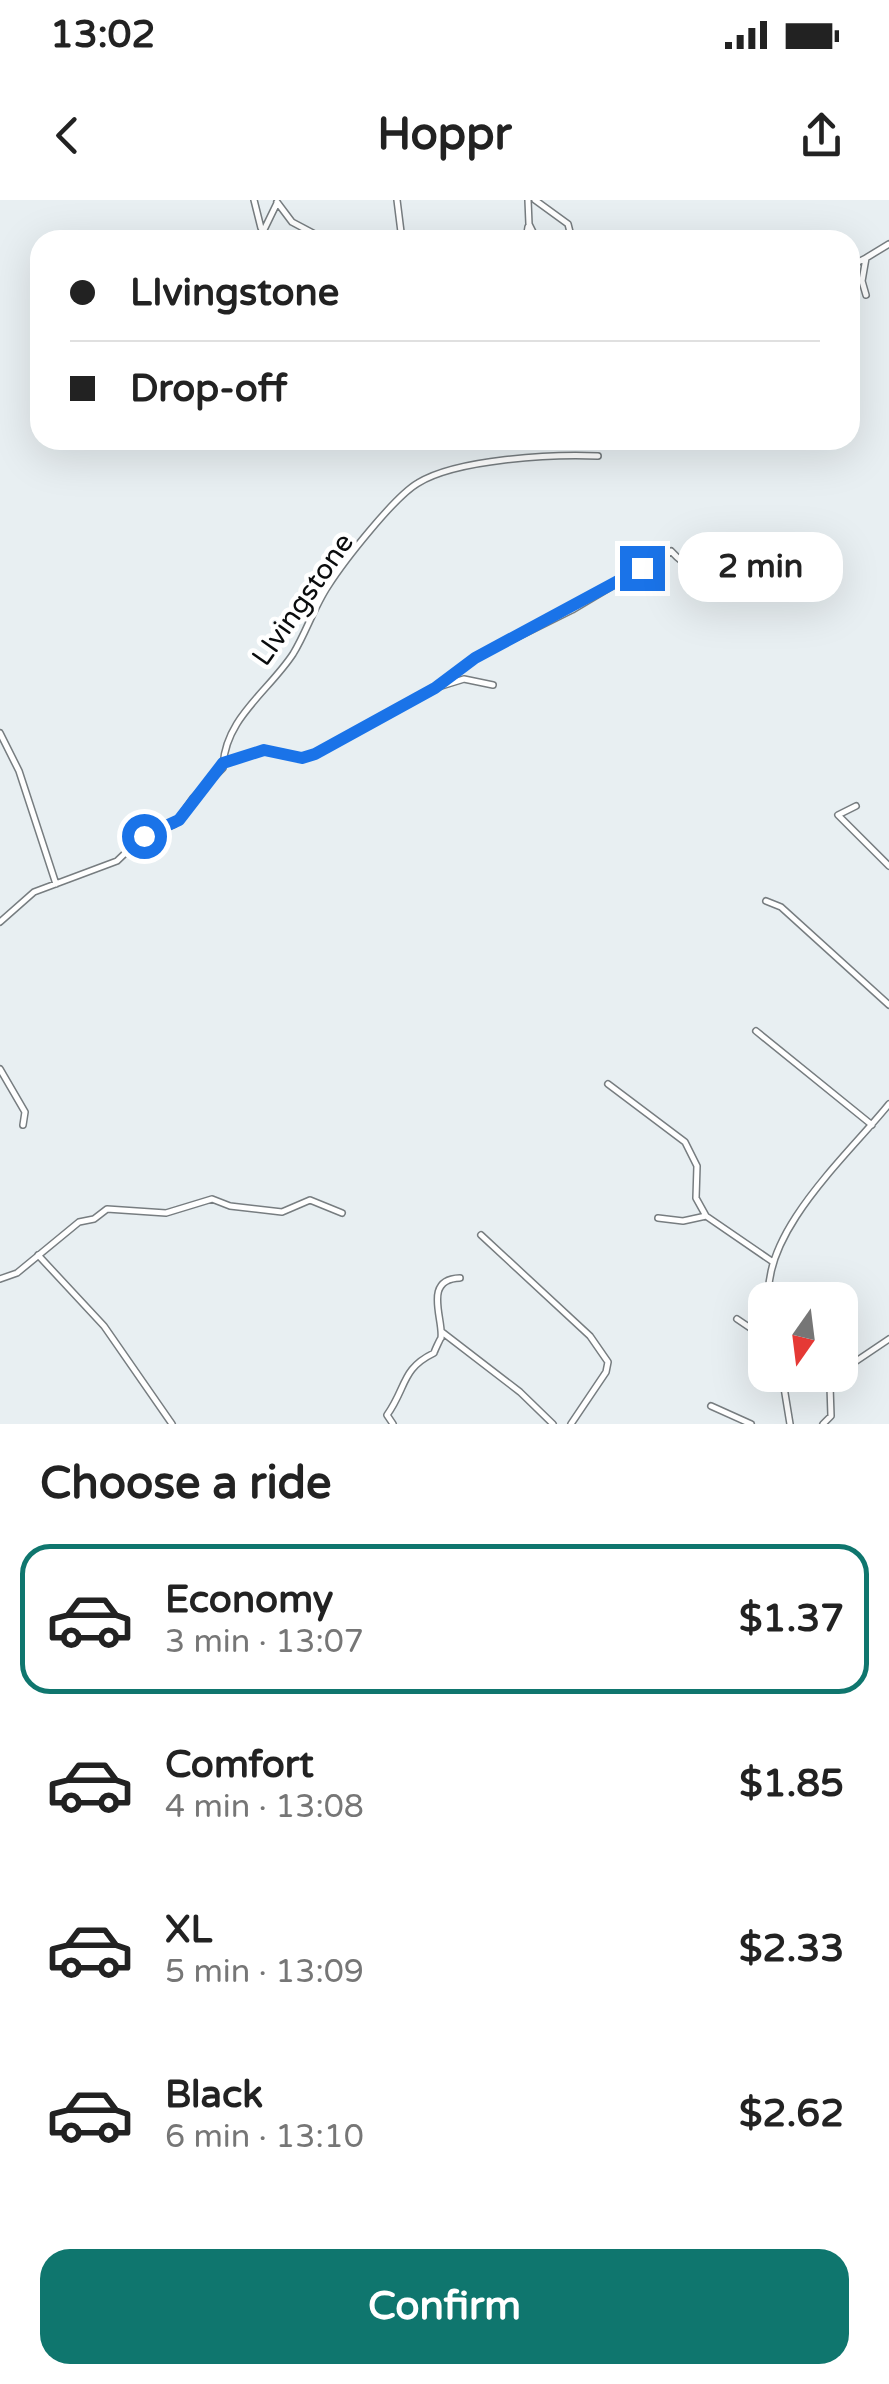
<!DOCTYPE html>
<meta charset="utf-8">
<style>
:root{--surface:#fff;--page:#f6f6f6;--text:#222;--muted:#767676;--line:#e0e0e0;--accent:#0f766e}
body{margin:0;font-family:"Varela Round",sans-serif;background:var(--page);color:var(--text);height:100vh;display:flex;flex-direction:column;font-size:38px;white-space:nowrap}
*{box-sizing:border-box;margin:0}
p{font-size:32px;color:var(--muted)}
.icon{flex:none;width:55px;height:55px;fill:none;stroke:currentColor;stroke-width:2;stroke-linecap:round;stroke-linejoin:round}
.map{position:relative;height:1224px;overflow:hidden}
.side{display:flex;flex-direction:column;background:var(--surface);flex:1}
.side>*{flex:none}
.top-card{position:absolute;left:30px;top:30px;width:830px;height:220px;border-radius:30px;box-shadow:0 10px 40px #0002;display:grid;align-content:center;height:220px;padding:0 40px;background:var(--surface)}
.needle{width:65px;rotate:194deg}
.buttons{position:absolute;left:748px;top:1082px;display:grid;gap:20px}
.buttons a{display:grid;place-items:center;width:110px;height:110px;border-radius:20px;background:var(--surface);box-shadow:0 10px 40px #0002;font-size:50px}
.end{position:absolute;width:45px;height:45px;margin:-22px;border:12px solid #1a73e8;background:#fff;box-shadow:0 0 0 5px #fff}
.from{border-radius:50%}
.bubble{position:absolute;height:70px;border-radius:30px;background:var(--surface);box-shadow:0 10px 40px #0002;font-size:32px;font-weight:700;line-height:70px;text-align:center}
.top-card b{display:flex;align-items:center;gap:35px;height:95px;font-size:38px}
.top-card b+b{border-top:2px solid var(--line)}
.top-card i{width:25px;height:25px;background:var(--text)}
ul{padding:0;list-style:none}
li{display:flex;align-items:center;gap:30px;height:150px;margin:0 20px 15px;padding:0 20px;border:5px solid transparent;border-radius:30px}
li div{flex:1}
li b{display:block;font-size:38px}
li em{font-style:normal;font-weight:700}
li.current{border-color:var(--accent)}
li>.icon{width:90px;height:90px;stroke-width:1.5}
h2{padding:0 40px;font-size:45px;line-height:120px}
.cta{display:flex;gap:20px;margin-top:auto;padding:20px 40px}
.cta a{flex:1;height:115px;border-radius:30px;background:var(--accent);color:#fff;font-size:40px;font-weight:700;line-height:115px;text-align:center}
.status{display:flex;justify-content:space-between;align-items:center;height:70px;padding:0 50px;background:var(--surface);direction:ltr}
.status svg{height:28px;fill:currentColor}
header{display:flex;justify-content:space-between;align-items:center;height:130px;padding:0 40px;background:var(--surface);font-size:45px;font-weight:700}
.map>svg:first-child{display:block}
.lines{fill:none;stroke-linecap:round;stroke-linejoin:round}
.street-casing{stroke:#777d80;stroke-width:8}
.street{stroke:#fff;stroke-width:5}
.route{stroke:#1a73e8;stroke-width:12}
.labels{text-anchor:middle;stroke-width:9;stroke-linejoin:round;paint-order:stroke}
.street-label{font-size:28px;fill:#0a0c0d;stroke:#fff}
</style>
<div class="status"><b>13:02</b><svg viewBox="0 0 49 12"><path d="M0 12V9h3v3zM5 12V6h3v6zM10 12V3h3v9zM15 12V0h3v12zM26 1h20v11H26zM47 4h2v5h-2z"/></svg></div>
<header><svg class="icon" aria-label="back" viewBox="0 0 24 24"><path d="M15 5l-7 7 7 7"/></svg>Hoppr<svg class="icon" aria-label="share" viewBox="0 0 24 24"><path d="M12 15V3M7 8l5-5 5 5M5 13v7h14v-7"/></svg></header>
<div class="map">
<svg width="889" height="1224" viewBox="0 0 889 1224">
<rect width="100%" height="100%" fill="#e8eff2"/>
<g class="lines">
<defs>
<path id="street" d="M254,0L261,28
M397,0L402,40
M528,0L529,24L537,40
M535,0L568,24L572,40
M277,2L292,22L326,40
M261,36L277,3
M526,40L528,27
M850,66L866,58
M866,95L862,81L866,58L889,44
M435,488L475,458L572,410L671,351C701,385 781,407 822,386
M0,533L19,571L56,684
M223,563L264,550L305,558L435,488L464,479L493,485
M856,606L838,615L889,666
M766,701L781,707L889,805
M0,722L34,692L117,661L140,639L175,624L193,598L223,568C224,519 268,492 293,454C306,433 314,407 328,386C344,361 394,297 418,283C457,259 552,254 598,256
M756,831L872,925
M0,869L25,912L23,925
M608,884L685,942L697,966L696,998L706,1016L773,1062
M658,1018L683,1021L706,1016
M481,1035L590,1136L608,1162L606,1172L571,1224
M38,1055L104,1126L172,1224
M0,1079L17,1073L79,1022L94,1019L107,1009L166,1013L212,999L230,1006L282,1012L310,1000L342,1013
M769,1100C762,1031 849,954 889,904
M737,1119L765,1138
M442,1132L520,1192L553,1224
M840,1172L889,1139
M782,1175L790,1224
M711,1206L751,1224
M393,1224L387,1215C407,1187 401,1169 434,1153C434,1152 440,1139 441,1138C444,1120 422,1079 460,1078
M823,1224L831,1216L830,1186L836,1175"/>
</defs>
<use href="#street" class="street-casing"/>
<use href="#street" class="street"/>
</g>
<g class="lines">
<path class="route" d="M144,636L179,620L223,563L264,550L302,558L315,554L435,488L475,458L642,368"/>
</g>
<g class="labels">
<g class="street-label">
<text transform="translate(302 399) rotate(-55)" y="10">LIvingstone</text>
</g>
</g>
</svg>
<div class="buttons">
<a><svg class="needle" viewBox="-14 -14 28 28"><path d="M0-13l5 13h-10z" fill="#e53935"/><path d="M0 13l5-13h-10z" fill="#767676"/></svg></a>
</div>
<i class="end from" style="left:144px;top:636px"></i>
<i class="end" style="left:642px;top:368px"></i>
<div class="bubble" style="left:678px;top:332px;width:165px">2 min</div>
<div class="top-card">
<b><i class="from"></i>LIvingstone</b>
<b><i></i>Drop-off</b>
</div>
</div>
<section class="side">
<h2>Choose a ride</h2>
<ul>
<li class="current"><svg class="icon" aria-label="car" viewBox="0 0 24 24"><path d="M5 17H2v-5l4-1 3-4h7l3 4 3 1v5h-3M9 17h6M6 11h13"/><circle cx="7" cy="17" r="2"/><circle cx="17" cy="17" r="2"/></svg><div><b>Economy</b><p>3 min · 13:07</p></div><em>$1.37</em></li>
<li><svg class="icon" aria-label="car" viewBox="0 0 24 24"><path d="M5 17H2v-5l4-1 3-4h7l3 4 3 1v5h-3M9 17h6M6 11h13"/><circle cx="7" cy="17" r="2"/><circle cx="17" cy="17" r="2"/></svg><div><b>Comfort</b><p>4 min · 13:08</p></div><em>$1.85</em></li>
<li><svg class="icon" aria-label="car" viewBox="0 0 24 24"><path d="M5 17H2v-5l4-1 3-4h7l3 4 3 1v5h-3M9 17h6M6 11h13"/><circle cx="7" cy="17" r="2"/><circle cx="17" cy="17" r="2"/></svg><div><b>XL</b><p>5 min · 13:09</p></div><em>$2.33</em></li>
<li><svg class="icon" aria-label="car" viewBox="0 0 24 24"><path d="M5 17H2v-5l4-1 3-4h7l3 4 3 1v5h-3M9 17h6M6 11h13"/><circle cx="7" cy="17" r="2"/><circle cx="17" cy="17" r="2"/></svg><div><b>Black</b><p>6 min · 13:10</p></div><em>$2.62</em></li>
</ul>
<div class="cta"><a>Confirm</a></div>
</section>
